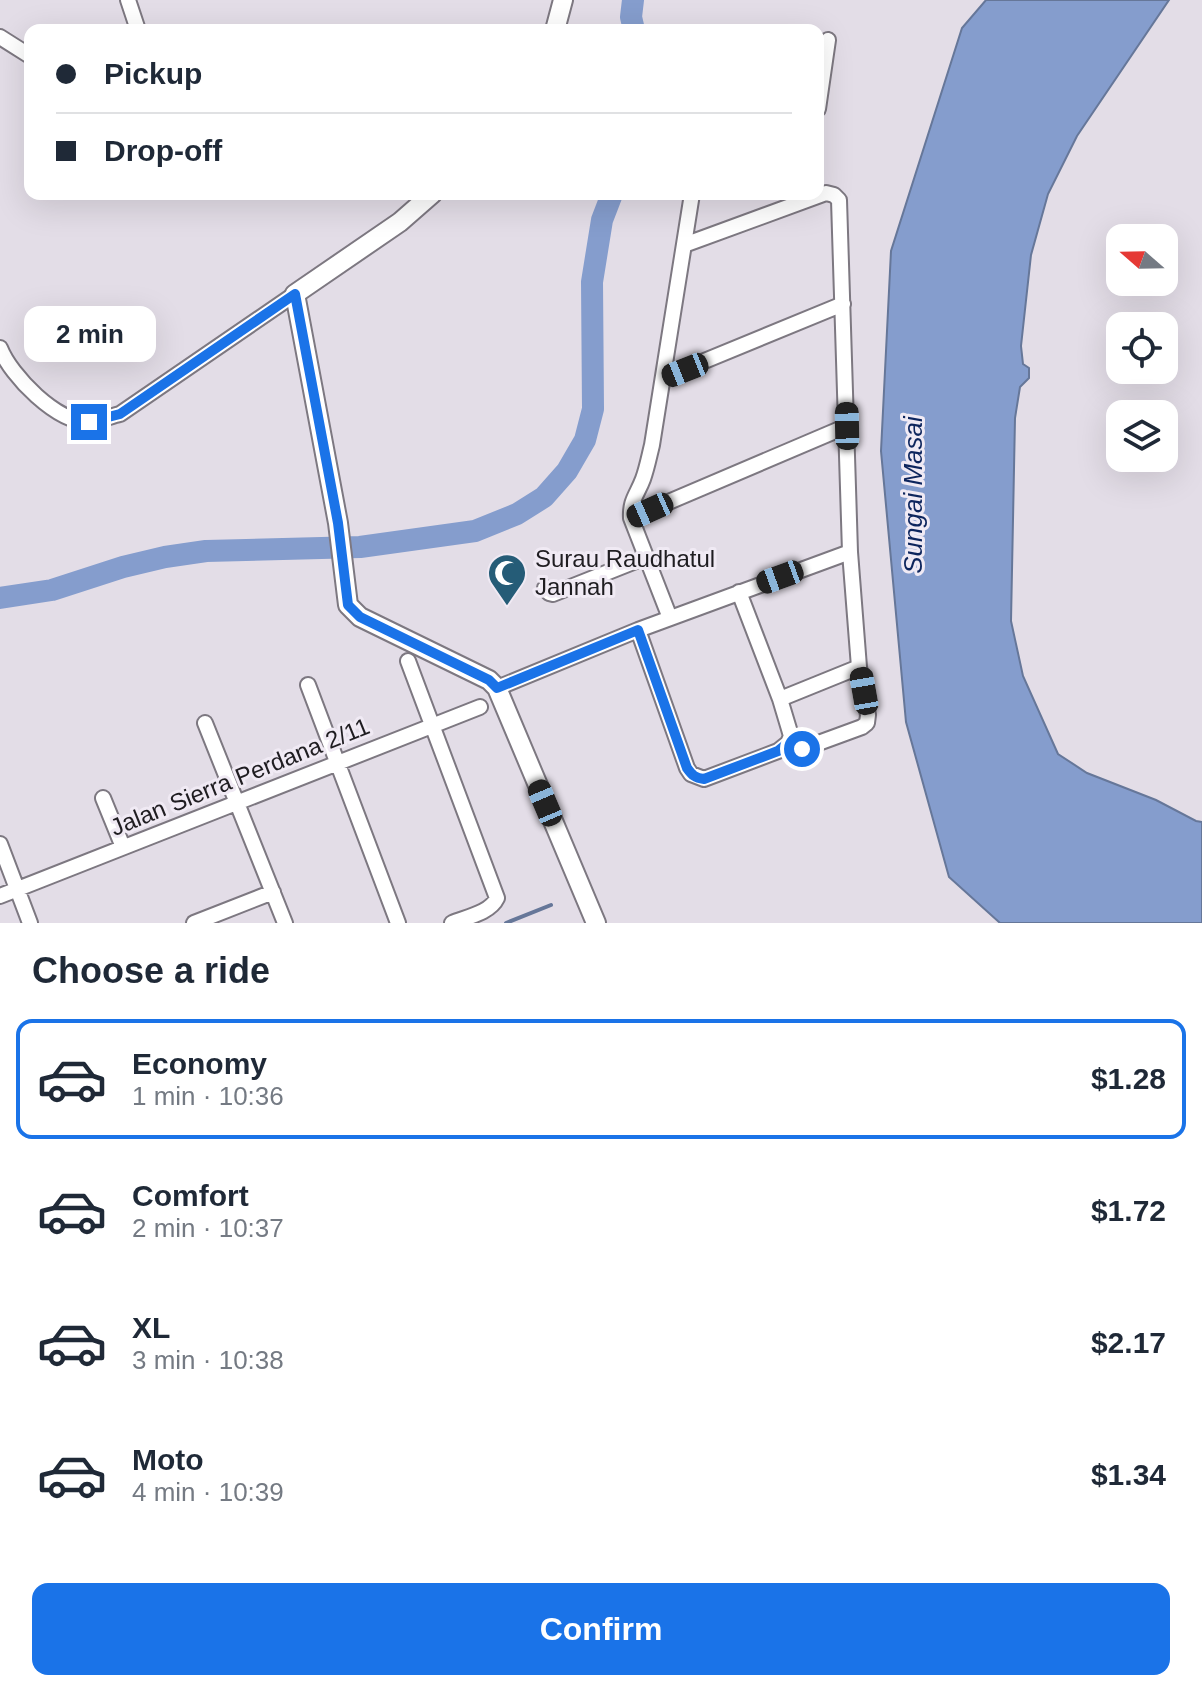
<!DOCTYPE html>
<meta charset="utf-8">
<style>
:root{--surface:#fff;--page:#f6f6f7;--text:#1f2937;--muted:#747a83;--line:#e0e1e3;--accent:#1a73e8}
body{margin:0;font-family:Helvetica,sans-serif;background:var(--page);color:var(--text);height:100vh;display:flex;flex-direction:column;font-size:30px;white-space:nowrap}
*{box-sizing:border-box;margin:0}
p{font-size:26px;color:var(--muted)}
.icon{flex:none;width:44px;height:44px;fill:none;stroke:currentColor;stroke-width:2;stroke-linecap:round;stroke-linejoin:round}
.map{position:relative;height:923px;overflow:hidden}
.sheet{display:flex;flex-direction:column;background:var(--surface);flex:1}
.sheet>*{flex:none}
.top-card{position:absolute;left:24px;top:24px;width:800px;height:176px;border-radius:16px;box-shadow:0 8px 32px #0002;display:grid;align-content:center;height:176px;padding:0 32px;background:var(--surface)}
.needle{width:52px;rotate:290deg}
.tools{position:absolute;left:1106px;top:224px;display:grid;gap:16px}
.tools a{display:grid;place-items:center;width:72px;height:72px;border-radius:16px;background:var(--surface);box-shadow:0 8px 32px #0002;font-size:40px}
.end{position:absolute;width:36px;height:36px;margin:-18px;border:10px solid #1a73e8;background:#fff;box-shadow:0 0 0 4px #fff}
.from{border-radius:50%}
.bubble{position:absolute;height:56px;border-radius:16px;background:var(--surface);box-shadow:0 8px 32px #0002;font-size:26px;font-weight:700;line-height:56px;text-align:center}
.car{position:absolute;width:24px;height:48px;margin:-24px -12px;border-radius:10px;box-shadow:0 0 6px 2px #0007;background:linear-gradient(#222 24%,#8ab4d8 0 40%,#222 0 76%,#8ab4d8 0 86%,#222 0)}
.top-card b{display:flex;align-items:center;gap:28px;height:76px;font-size:30px}
.top-card b+b{border-top:2px solid var(--line)}
.top-card i{width:20px;height:20px;background:var(--text)}
ul{padding:0;list-style:none}
li{display:flex;align-items:center;gap:24px;height:120px;margin:0 16px 12px;padding:0 16px;border:4px solid transparent;border-radius:16px}
li div{flex:1}
li b{display:block;font-size:30px}
li em{font-style:normal;font-weight:700}
li.active{border-color:var(--accent)}
li>.icon{width:72px;height:72px;stroke-width:1.5}
h2{padding:0 32px;font-size:36px;line-height:96px}
.primary-button{display:flex;gap:16px;margin-top:auto;padding:16px 32px}
.primary-button a{flex:1;height:92px;border-radius:16px;background:var(--accent);color:#fff;font-size:32px;font-weight:700;line-height:92px;text-align:center}
.map>svg:first-child{display:block}
.water{fill:#859dcd;stroke:#679;stroke-width:2}
.lines{fill:none;stroke-linecap:round;stroke-linejoin:round}
.stream{stroke:#679;stroke-width:4}
.river{stroke:#859dcd;stroke-width:22}
.minor-casing{stroke:#7d7881;stroke-width:18}
.tertiary-casing{stroke:#7d7881;stroke-width:22}
.minor{stroke:#fff;stroke-width:14}
.tertiary{stroke:#fff;stroke-width:18}
.route{stroke:#1a73e8;stroke-width:10}
.labels{text-anchor:middle;stroke-width:6;stroke-linejoin:round;paint-order:stroke}
.poi-label{font-size:24px;fill:#1f1d21;stroke:#f0eaf4;text-anchor:start}
.street-label{font-size:24px;fill:#1f1d21;stroke:#f0eaf4}
.water-label{font-size:26px;font-style:italic;fill:#0d255d;stroke:#f0eaf4}
</style>
<div class="map">
<svg width="1202" height="923" viewBox="0 0 1202 923">
<rect width="100%" height="100%" fill="#e3dde7"/>
<path class="water" d="M986,0H1169L1077,136L1048,194L1031,255L1021,346L1023,364L1029,368V378L1020,387L1015,418L1011,621L1023,676L1058,754L1087,773L1156,800L1196,821L1202,822V923H1000L949,877L906,722L881,451L891,251L962,28Z"/>
<g class="lines">
<path class="stream" d="M506,923L551,905"/>
<path class="river" d="M633,0L631,17L634,30
M0,598L52,590L123,567L165,557L206,551L360,547L475,531L517,514L544,497L567,471L585,440L593,409L592,282L602,220L612,194"/>
<defs>
<path id="minor" d="M128,0L138,30
M0,37L30,56
M818,109L828,40
M684,245L826,193L834,195L839,200L850,552L859,667L868,715L867,723L862,727L802,749L788,743
M0,348C11,376 57,423 89,422C99,421 111,416 120,414L295,294
M663,378L843,304
M631,518L847,426
M545,588L549,593L553,594L646,557
M670,618L631,518C630,500 637,495 643,479C647,468 649,457 652,445L692,194
M638,630L687,768L691,774L704,779L778,751L788,743L791,736L789,729L780,699L739,592
M408,661L497,898C490,913 467,917 452,923
M308,685L398,923
M497,688L638,630L850,552
M780,699L859,667
M205,723L285,923
M103,798L123,847
M0,844L30,923
M0,896L480,707
M194,923L273,892"/>
<path id="tertiary" d="M555,30L563,0
M432,194L400,222L295,294L338,523L348,605L360,617L489,680L497,688L596,923"/>
</defs>
<use href="#minor" class="minor-casing"/>
<use href="#tertiary" class="tertiary-casing"/>
<use href="#minor" class="minor"/>
<use href="#tertiary" class="tertiary"/>
</g>
<g class="lines">
<path class="route" d="M89,422L120,414L295,294L338,523L348,605L360,617L489,680L497,688L638,630L687,768C692,775 695,778 704,779L778,751L788,743L802,749"/>
</g>
<defs>
<symbol id="mosque-pin" viewBox="-11 -11 22 30"><path d="M0 17L-7.5 6A9.5 9.5 0 1 1 7.5 6Z" fill="#255c77" stroke="#f0eaf4"/><path d="M3.5-4.9A6 6 0 1 0 3.5 4.9A5 5 0 1 1 3.5-4.9Z" fill="#fff"/></symbol>
</defs>
<g fill-rule="evenodd">
<use href="#mosque-pin" x="485" y="551" width="44" height="60"/>
</g>
<g class="labels">
<g class="poi-label">
<text x="535" y="567">Surau Raudhatul<tspan x="535" dy="28">Jannah</tspan></text>
</g>
<g class="street-label">
<text transform="translate(240 777) rotate(-22)" y="8">Jalan Sierra Perdana 2/11</text>
</g>
<g class="water-label">
<text transform="translate(913 495) rotate(-90)" y="9">Sungai Masai</text>
</g>
</g>
</svg>
<div class="tools">
<a><svg class="needle" viewBox="-14 -14 28 28"><path d="M0-13l5 13h-10z" fill="#e53935"/><path d="M0 13l5-13h-10z" fill="#747a83"/></svg></a>
<a><svg class="icon" aria-label="locate" viewBox="0 0 24 24"><circle cx="12" cy="12" r="6"/><path d="M12 2v4M12 18v4M2 12h4M18 12h4"/></svg></a>
<a><svg class="icon" aria-label="layers" viewBox="0 0 24 24"><path d="M12 4l9 5-9 5-9-5zM3 14l9 5 9-5"/></svg></a>
</div>
<i class="end from" style="left:802px;top:749px"></i>
<i class="end" style="left:89px;top:422px"></i>
<div class="bubble" style="left:24px;top:306px;width:132px">2 min</div>
<i class="car" style="left:685px;top:370px;rotate:248deg"></i>
<i class="car" style="left:847px;top:426px;rotate:359deg"></i>
<i class="car" style="left:650px;top:510px;rotate:246deg"></i>
<i class="car" style="left:780px;top:577px;rotate:250deg"></i>
<i class="car" style="left:864px;top:691px;rotate:350deg"></i>
<i class="car" style="left:545px;top:803px;rotate:337deg"></i>
<div class="top-card">
<b><i class="from"></i>Pickup</b>
<b><i></i>Drop-off</b>
</div>
</div>
<section class="sheet">
<h2>Choose a ride</h2>
<ul>
<li class="active"><svg class="icon" aria-label="car" viewBox="0 0 24 24"><path d="M5 17H2v-5l4-1 3-4h7l3 4 3 1v5h-3M9 17h6M6 11h13"/><circle cx="7" cy="17" r="2"/><circle cx="17" cy="17" r="2"/></svg><div><b>Economy</b><p>1 min · 10:36</p></div><em>$1.28</em></li>
<li><svg class="icon" aria-label="car" viewBox="0 0 24 24"><path d="M5 17H2v-5l4-1 3-4h7l3 4 3 1v5h-3M9 17h6M6 11h13"/><circle cx="7" cy="17" r="2"/><circle cx="17" cy="17" r="2"/></svg><div><b>Comfort</b><p>2 min · 10:37</p></div><em>$1.72</em></li>
<li><svg class="icon" aria-label="car" viewBox="0 0 24 24"><path d="M5 17H2v-5l4-1 3-4h7l3 4 3 1v5h-3M9 17h6M6 11h13"/><circle cx="7" cy="17" r="2"/><circle cx="17" cy="17" r="2"/></svg><div><b>XL</b><p>3 min · 10:38</p></div><em>$2.17</em></li>
<li><svg class="icon" aria-label="car" viewBox="0 0 24 24"><path d="M5 17H2v-5l4-1 3-4h7l3 4 3 1v5h-3M9 17h6M6 11h13"/><circle cx="7" cy="17" r="2"/><circle cx="17" cy="17" r="2"/></svg><div><b>Moto</b><p>4 min · 10:39</p></div><em>$1.34</em></li>
</ul>
<div class="primary-button"><a>Confirm</a></div>
</section>
